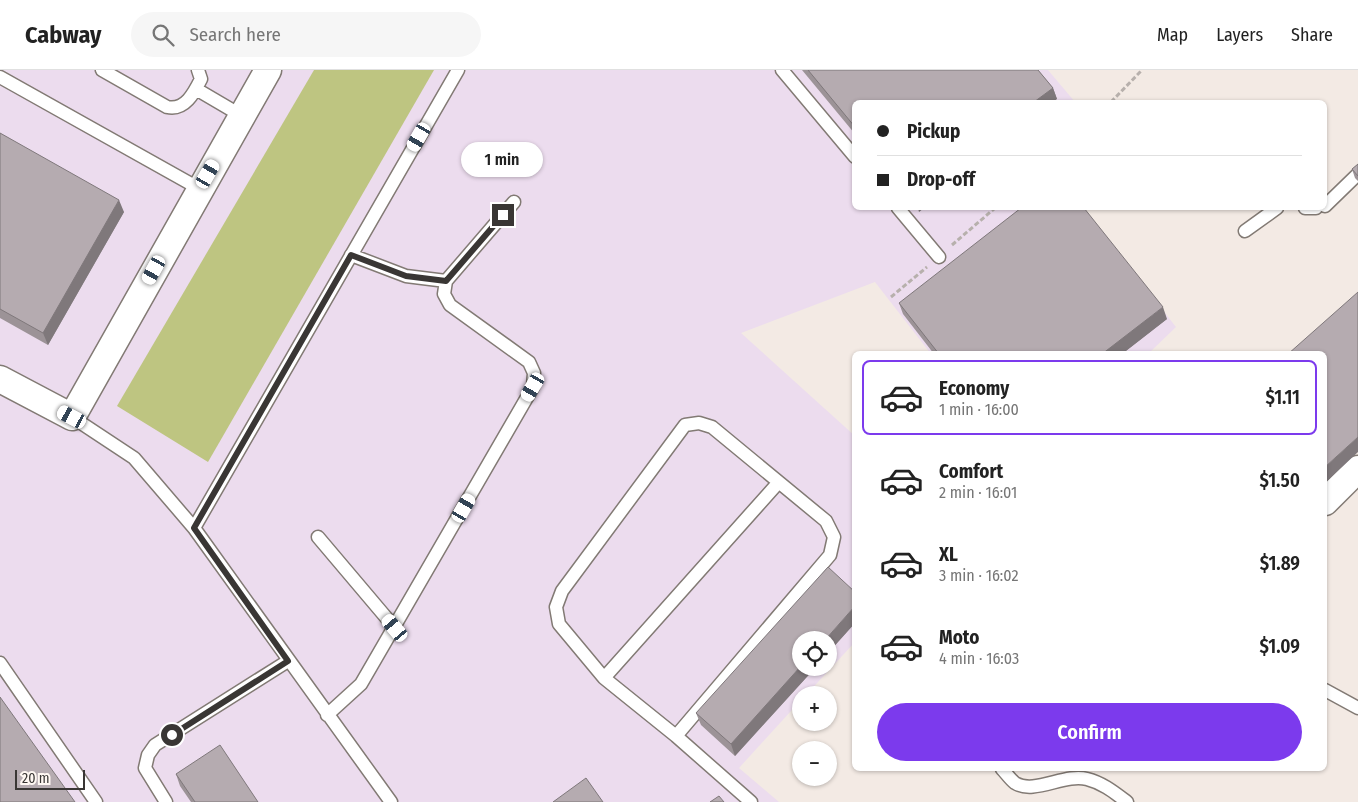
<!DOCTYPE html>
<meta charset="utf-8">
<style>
:root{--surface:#fff;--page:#f6f6f6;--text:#222;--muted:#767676;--line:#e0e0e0;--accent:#7c3aed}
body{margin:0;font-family:"Fira Sans Condensed",sans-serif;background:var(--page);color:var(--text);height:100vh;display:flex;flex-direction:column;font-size:19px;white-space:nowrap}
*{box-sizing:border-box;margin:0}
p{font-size:16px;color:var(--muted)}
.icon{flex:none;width:28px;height:28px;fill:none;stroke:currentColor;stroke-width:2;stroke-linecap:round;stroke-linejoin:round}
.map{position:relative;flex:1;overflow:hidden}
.drawer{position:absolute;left:852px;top:281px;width:475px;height:420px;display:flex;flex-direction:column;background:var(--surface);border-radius:8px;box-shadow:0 1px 4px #0004}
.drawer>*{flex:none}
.hud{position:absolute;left:852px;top:30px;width:475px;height:110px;border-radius:8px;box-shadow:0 1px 4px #0004;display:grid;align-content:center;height:110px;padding:0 25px;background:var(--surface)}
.buttons{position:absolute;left:792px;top:561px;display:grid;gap:10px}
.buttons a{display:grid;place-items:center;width:45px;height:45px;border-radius:50%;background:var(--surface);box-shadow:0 1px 4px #0004;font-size:25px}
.scale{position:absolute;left:15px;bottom:12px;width:70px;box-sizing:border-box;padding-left:5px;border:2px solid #393634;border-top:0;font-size:14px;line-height:18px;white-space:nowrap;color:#393634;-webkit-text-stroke:4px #fff8f3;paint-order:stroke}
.end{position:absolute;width:22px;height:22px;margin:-11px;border:6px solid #393634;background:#fff;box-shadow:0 0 0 2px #fff}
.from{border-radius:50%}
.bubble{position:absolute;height:35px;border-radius:18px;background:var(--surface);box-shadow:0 1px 4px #0004;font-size:16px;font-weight:600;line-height:35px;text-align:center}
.car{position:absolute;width:15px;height:30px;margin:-15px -8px;border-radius:6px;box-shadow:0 0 4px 1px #0007;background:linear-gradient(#fff 24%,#345 0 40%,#fff 0 76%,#345 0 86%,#fff 0)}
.hud b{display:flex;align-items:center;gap:18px;height:48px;font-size:19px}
.hud b+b{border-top:1px solid var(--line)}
.hud i{width:12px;height:12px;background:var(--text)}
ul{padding:9px 0 0;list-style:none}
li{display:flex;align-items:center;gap:15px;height:75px;margin:0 10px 8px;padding:0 15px;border:2px solid transparent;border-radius:8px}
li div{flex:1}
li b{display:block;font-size:19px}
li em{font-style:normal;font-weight:600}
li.selected{border-color:var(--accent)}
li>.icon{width:45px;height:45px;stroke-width:1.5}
.cta{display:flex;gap:10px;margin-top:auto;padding:10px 25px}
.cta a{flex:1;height:58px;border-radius:30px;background:var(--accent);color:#fff;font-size:20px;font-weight:600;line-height:58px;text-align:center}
header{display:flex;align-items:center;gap:30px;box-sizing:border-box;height:70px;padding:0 25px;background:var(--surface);border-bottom:1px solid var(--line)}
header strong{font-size:24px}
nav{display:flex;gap:28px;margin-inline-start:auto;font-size:18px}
.search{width:350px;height:45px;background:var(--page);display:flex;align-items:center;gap:12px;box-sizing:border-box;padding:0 18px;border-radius:28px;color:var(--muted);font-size:19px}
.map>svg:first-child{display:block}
.industrial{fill:#ecdcee;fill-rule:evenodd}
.green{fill:#bec581}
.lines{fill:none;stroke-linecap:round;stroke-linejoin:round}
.lane-casing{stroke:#827a74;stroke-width:15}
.street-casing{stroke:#827a74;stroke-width:29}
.path{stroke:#b7b0ac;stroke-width:3;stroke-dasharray:5 2.5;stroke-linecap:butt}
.lane{stroke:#fff;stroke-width:12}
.street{stroke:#fff;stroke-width:26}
.wall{fill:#9c9397}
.shaded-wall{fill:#7f787b}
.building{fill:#b5abb0;stroke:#7f787b}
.route{stroke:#393634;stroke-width:6}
</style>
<header>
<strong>Cabway</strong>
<div class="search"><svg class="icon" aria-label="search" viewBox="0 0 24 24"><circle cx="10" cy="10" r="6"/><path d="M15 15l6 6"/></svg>Search here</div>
<nav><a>Map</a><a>Layers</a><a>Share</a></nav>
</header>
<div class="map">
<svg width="1358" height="732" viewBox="0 0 1358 732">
<rect width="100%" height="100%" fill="#f3eae4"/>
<path class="industrial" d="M0,0H1048L1075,32H855V138H1083L1176,257L1148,284H931L875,212L741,263L855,366V572L806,625H801V630L739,698L779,732H0ZM801,570H829V598H801Z"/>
<path class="green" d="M314,0H434L208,392L117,336Z"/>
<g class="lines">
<defs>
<path id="lane" d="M102,0L167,37C185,41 194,23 201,9L198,0
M782,0L855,87
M0,7L200,119
M196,19L242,46
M1325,136L1358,104
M898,138L939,187
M1305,138H1316
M1245,161L1277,138
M351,185L406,206L446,211
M72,347L134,388L194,458L391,732
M194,458L458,0
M318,467L395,558
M0,593L96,732
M604,608L778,413
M1325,620L1358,638
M327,645L361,614L533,317L534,303L529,292L450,235L444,224L446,211L514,132
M676,666L830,485L834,467L826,451L712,357L699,353L685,355L562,521L556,537L559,554L604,608L676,666L751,732
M1002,699C1006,703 1010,709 1015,713C1034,725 1065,703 1087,709C1103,713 1115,723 1127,732
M166,732L145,698L148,685L155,675L288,591"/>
<path id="street" d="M0,309L72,347L268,0
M1325,432L1358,399"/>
</defs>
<use href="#lane" class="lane-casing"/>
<use href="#street" class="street-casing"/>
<path class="path" d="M1111,32L1142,0
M952,175L995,138
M891,227L927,197"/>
<use href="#lane" class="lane"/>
<use href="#street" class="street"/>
</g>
<path class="wall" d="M802,0H1038L1053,18L1057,29L855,32V64Z
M0,63L124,142L48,275L0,248Z
M1358,94V111L1355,108L1352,99Z
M899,233L1167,249L1122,284H934L903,244Z
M855,553L829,582V570L801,598H815L735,686L701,655L696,643Z
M176,704L258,732H191L180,716Z"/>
<path class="shaded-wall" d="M1053,18L1057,29L1053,32H1034Z
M119,130L124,142L48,275L43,263Z
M918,138H924L919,142Z
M1163,237L1167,249L1122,284H1102Z
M1358,367V382L1325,413V397Z
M855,536V553L829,582V570H825Z
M801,596V598H815L735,686L731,674Z"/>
<path class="building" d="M808,0H1038L1053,18L1034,32H855V57Z
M0,63L119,130L43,263L0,239Z
M1358,94V106L1352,99Z
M1021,138H1084L1163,237L1102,284H939L899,233Z
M1358,222V367L1325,397V284H1288Z
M828,497L855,522V536L825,570H801V596L731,674L696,643Z
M0,627L75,732H0Z
M220,675L258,732H195L176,704Z
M586,708L603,732H553Z
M719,726L724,732H710Z"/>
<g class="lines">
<path class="route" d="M172,665L288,591L194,458L351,185L406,206L446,211L503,145"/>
</g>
</svg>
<div class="buttons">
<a><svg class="icon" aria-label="locate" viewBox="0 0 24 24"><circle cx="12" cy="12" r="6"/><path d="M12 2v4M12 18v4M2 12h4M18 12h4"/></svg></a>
<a>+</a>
<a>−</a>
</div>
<div class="scale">20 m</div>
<i class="end from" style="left:172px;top:665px"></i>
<i class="end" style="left:503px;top:145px"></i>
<div class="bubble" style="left:461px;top:72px;width:82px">1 min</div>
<i class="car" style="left:419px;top:67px;rotate:210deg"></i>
<i class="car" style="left:208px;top:104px;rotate:30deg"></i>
<i class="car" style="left:154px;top:200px;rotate:209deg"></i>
<i class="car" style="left:533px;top:317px;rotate:210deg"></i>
<i class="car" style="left:72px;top:347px;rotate:298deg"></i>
<i class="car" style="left:464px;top:438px;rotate:30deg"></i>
<i class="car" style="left:395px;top:558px;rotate:320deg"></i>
<div class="hud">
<b><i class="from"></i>Pickup</b>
<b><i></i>Drop-off</b>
</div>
<section class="drawer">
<ul>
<li class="selected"><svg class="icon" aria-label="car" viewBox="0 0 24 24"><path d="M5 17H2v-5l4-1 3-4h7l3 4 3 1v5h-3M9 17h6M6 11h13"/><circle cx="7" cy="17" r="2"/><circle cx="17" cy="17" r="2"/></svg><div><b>Economy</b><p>1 min · 16:00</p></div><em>$1.11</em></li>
<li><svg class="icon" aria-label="car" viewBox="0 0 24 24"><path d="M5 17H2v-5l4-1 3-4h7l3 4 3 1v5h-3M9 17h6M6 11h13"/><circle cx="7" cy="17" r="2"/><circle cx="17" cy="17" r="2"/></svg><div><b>Comfort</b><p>2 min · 16:01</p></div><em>$1.50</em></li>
<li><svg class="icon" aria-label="car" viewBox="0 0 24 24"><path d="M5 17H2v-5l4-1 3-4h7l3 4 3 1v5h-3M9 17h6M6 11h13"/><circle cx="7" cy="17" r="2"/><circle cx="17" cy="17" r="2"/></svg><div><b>XL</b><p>3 min · 16:02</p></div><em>$1.89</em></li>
<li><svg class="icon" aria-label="car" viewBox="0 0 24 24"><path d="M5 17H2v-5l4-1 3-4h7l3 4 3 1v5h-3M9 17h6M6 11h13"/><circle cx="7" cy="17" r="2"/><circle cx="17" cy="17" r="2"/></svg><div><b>Moto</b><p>4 min · 16:03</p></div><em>$1.09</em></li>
</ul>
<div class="cta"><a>Confirm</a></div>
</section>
</div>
